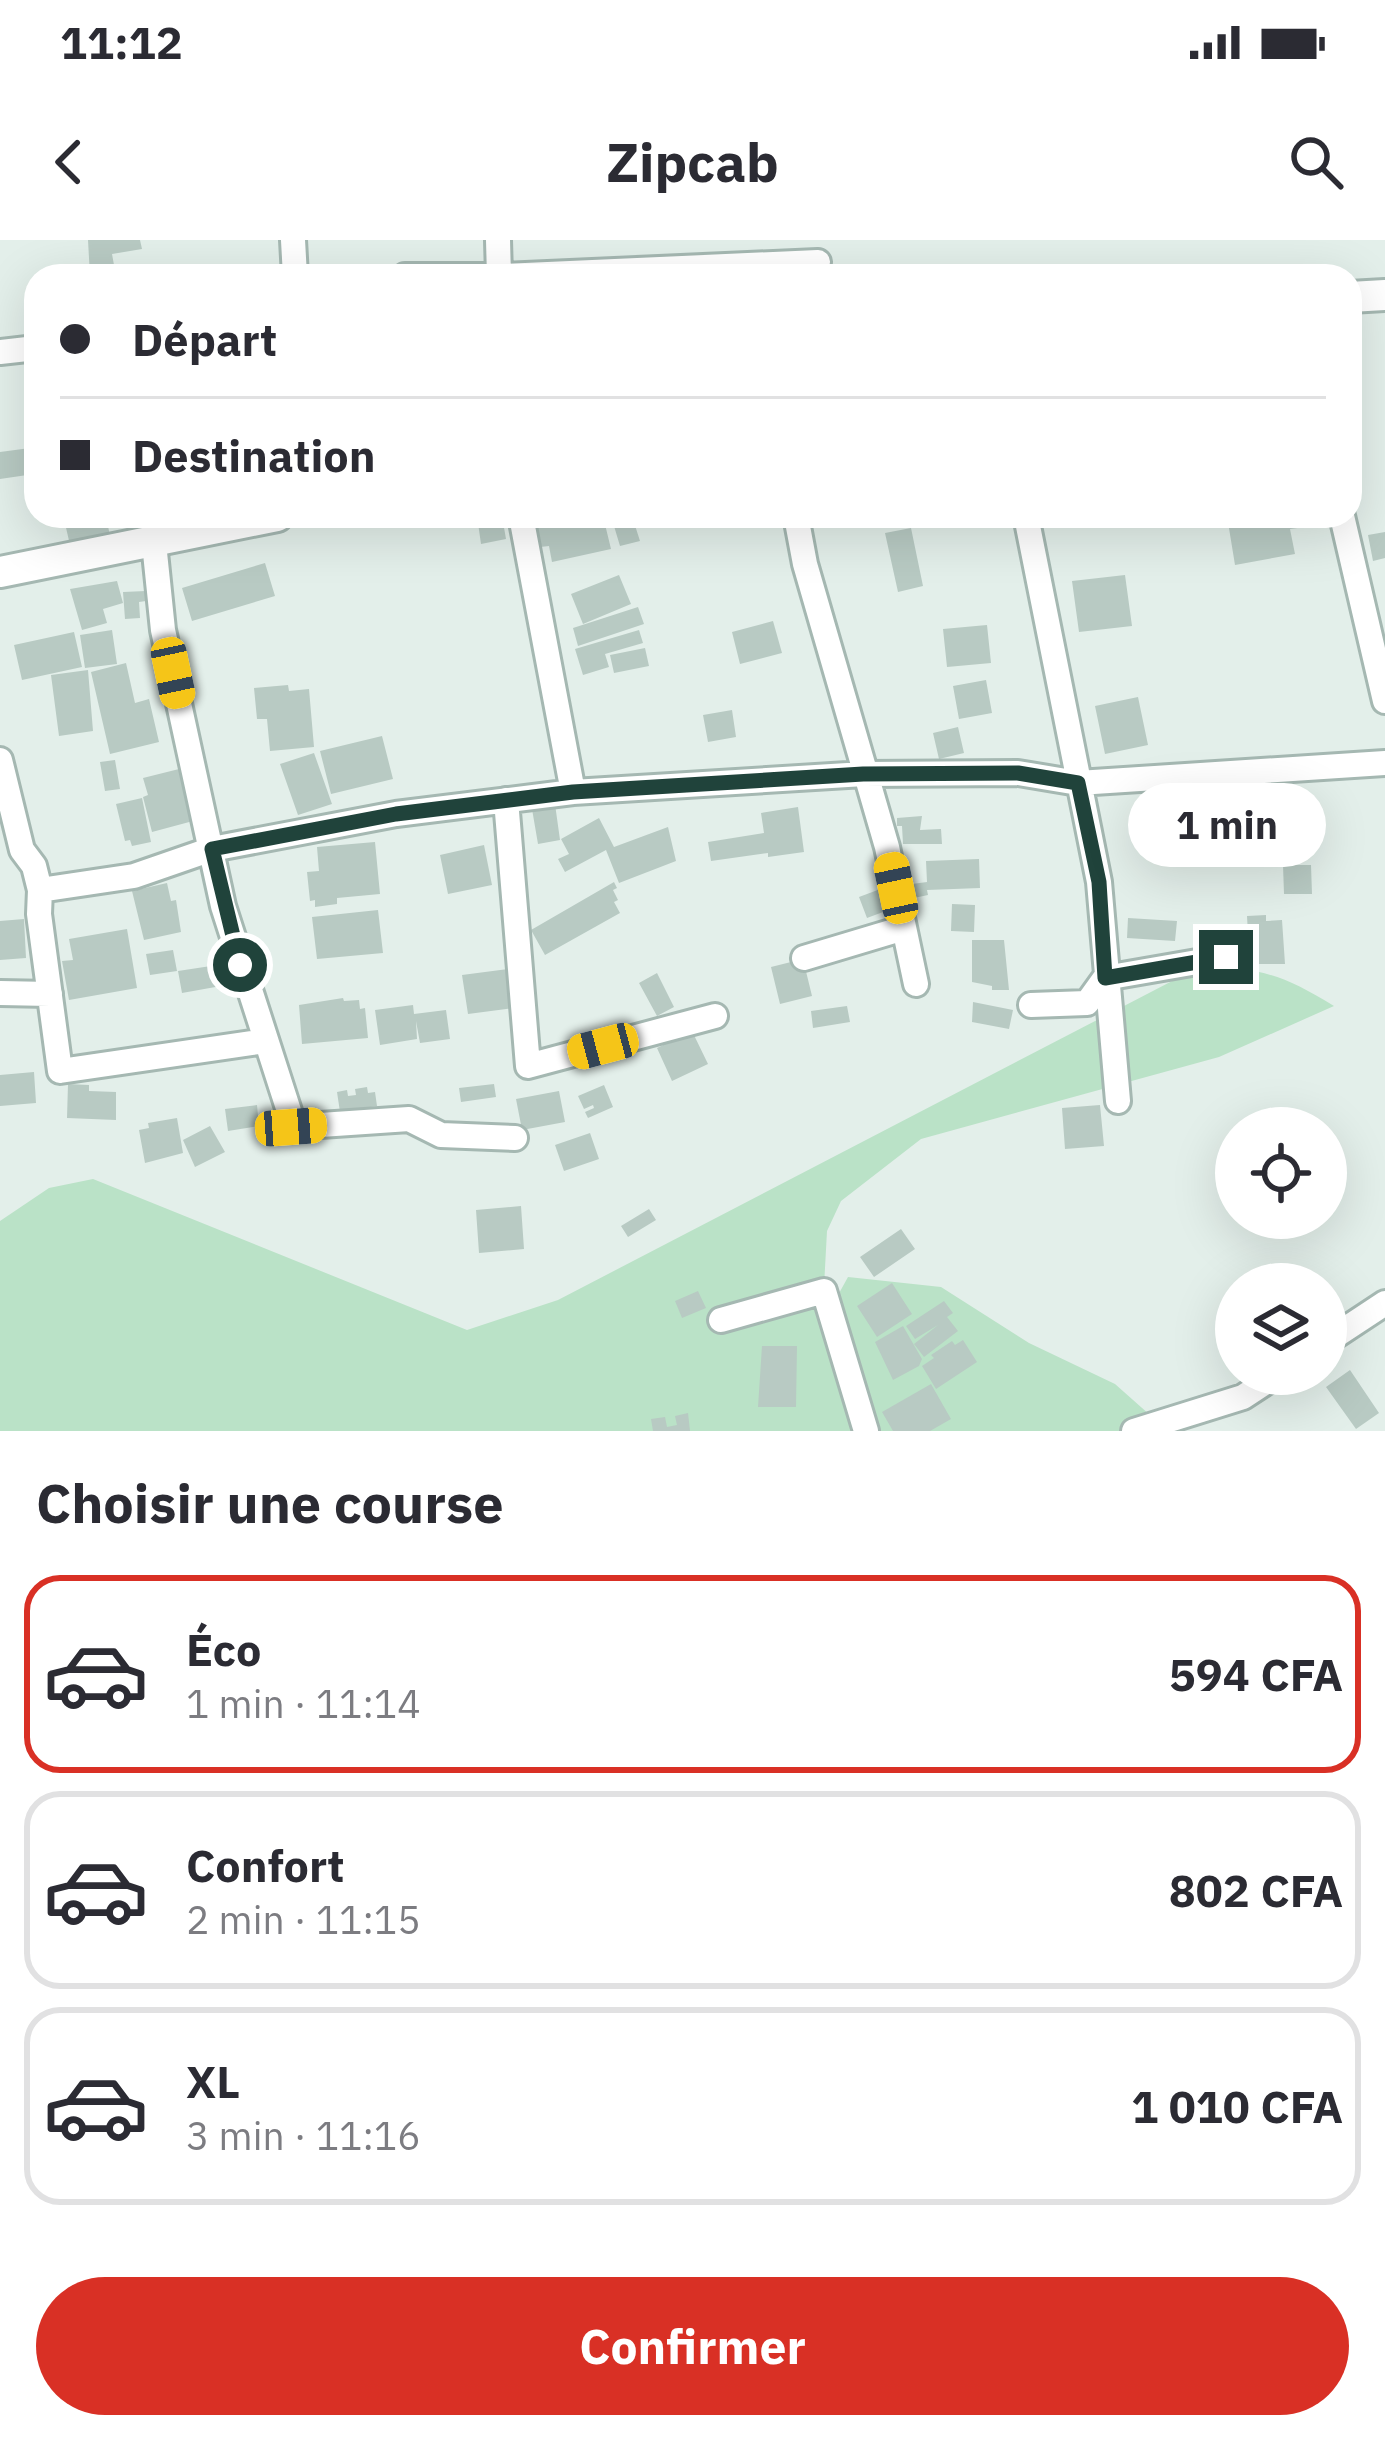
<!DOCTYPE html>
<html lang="fr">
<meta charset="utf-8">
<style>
:root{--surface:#fff;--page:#f2f2f3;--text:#2b2b33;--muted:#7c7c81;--line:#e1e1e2;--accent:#d93025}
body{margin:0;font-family:"IBM Plex Sans",sans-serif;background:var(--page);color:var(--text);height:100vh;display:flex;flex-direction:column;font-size:45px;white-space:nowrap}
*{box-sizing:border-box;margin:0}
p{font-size:39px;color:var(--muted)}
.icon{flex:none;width:66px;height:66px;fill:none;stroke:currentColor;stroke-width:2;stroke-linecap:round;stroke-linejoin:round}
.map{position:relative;height:1191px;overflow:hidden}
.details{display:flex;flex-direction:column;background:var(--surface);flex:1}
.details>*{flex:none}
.top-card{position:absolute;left:24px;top:24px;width:1338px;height:264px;border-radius:36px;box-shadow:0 12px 48px #0002;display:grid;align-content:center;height:264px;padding:0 36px;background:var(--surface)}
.tools{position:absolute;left:1215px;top:867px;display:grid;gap:24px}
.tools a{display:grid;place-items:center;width:132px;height:132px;border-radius:50%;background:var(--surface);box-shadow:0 12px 48px #0002;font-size:60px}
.end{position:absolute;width:54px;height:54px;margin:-27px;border:15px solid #20433b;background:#fff;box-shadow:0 0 0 6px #fff}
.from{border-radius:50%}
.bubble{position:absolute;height:84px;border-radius:42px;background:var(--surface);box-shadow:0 12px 48px #0002;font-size:39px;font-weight:700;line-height:84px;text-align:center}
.car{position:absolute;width:36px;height:72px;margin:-36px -18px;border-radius:15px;box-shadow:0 0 9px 3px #0007;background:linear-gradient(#f5c518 24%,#345 0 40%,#f5c518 0 76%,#345 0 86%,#f5c518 0)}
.top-card b{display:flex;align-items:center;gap:42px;height:114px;font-size:45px}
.top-card b+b{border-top:3px solid var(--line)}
.top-card i{width:30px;height:30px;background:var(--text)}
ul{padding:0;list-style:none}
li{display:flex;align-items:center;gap:36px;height:198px;margin:0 24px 18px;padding:0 12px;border:6px solid var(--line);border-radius:36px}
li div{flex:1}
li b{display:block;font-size:45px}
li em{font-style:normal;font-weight:700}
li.on{border-color:var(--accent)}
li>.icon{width:108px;height:108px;stroke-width:1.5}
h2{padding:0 36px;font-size:54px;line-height:144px}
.primary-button{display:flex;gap:24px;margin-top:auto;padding:24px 36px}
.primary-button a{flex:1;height:138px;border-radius:72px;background:var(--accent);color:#fff;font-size:48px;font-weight:700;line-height:138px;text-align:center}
.status{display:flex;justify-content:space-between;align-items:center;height:84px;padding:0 60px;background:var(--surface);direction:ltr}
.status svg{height:33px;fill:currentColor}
header{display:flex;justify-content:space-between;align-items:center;height:156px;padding:0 36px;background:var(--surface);font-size:54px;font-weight:700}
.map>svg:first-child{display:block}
.green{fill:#bae2c7}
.building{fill:#b8cac3}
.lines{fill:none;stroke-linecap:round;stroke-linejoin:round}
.minor-casing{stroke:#a5b8b2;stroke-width:30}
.tertiary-casing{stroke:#a5b8b2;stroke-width:36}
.minor{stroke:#fff;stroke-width:24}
.tertiary{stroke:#fff;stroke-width:30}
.route{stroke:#20433b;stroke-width:15}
</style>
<div class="status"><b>11:12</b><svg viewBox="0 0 49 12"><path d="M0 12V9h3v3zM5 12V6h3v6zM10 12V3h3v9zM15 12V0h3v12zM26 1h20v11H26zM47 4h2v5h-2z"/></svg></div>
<header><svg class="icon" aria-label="back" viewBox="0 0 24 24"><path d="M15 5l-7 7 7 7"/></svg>Zipcab<svg class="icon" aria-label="search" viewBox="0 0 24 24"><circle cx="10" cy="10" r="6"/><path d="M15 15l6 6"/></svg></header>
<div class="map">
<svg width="1385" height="1191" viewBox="0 0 1385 1191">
<rect width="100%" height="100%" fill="#e3efea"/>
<path class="green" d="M1201,726C1261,728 1283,735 1334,766L1219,817L921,899L841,961L827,991L822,1084L848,1037L941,1047L1029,1103L1115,1144L1168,1191H0V981L49,948L93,939L467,1090L558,1060Z"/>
<path class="building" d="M88,0H140L142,9L112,14L116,36H90Z
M30,208L31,213H36L32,218L34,234L0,239V212Z
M75,276H106L110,296L70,305L64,279Z
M477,276H502L506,299L481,304Z
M544,276H603L611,309L552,322L549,306L540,307L533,278Z
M611,276H632L640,301L620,306Z
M1227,276H1303L1305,287L1290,289L1295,314L1235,325Z
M911,288L923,346L898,352L885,293Z
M1385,292V318L1373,321L1368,295Z
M265,323L275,356L192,381L182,348Z
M619,335L631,364L583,384L571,354Z
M1125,335L1132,386L1079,392L1072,341Z
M117,341L123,363L103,369L107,383L82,390L70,349Z
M146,351V361L139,362L140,378L125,379L123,352Z
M638,367L644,384L578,406L573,388Z
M773,381L782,413L740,424L732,392Z
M987,385L991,423L947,427L943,389Z
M112,390L117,424L85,428L80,395Z
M639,390L643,403L605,414L609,427L583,435L575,409Z
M74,392L82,427L22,440L14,405Z
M645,408L649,426L614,433L610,415Z
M126,423L135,463L149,459L159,502L110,514L91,432Z
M88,430L93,491L59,496L51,435Z
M986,440L992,473L959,479L953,446Z
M288,445L289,451L309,449L314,507L270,511L267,479H257L254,448Z
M1138,457L1148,505L1105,514L1095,466Z
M732,470L736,497L708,502L703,475Z
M958,487L964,513L939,519L933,493Z
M382,496L393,539L331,554L320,511Z
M314,513L332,564L298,575L280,524Z
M115,520L120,549L105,551L100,522Z
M179,529L193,581L152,592L143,557L148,555L143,538Z
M1225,555L1231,619L1186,622L1180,560Z
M142,558L151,602L132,606L130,600L125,601L116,564Z
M555,564L560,600L538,604L532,569Z
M798,567L804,612L768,617V613L711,621L708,602L764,593L761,573Z
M922,576L920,590L941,589L942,604H903L902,586H897V578Z
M599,578L614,607L668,587L676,621L619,643L606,610L565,632L558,619L569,614L561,599Z
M375,602L380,654L337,658V664L315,667V660L310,661L307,632L319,631L317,607Z
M484,605L492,645L448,654L440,615Z
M979,619L980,648L927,650L928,655L914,658L912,644L927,642L926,621Z
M1283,625H1311L1312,654H1284Z
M614,642L617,648L613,650L618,660L614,662L620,673L545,715L531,690Z
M167,643L171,661L176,660L181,692L144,700L132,651Z
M883,648L891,669L867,678L859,657Z
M952,664L975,665L974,692L951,691Z
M378,670L383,713L317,719L312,677Z
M1266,675V681L1282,680L1285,724H1245L1243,707L1252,706V702L1241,703L1240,695L1248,694L1247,676Z
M1128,678L1177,681L1175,701L1127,698Z
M24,679L26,718L0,720V681Z
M127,689L137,748L69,760L62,721L73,720L69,699Z
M972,700H1004L1009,750H992V746L972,742Z
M173,710L177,731L150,735L146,714Z
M803,719L812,756L780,764L771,727Z
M224,724L226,739L220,740L221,746L182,753L178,731Z
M508,729L513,768L468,774L462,735Z
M657,733L674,767L657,776L639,743Z
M343,758L344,761L359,760L360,769L365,768L368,798L302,804L299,765Z
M973,762L1013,770L1009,789L972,782Z
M413,765L414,774L446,770L450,799L420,803L416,781L417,799L380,805L375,770Z
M847,766L850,782L813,788L811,771Z
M692,791L708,824L672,841L657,808Z
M34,832L36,863L0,866V835Z
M68,844L89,845V851L116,852V880L67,878Z
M494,844L496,857L461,862L459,848Z
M604,845L613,867L588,878L585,872L594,868L593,865L584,869L578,856Z
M367,847L368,853L375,852L377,866L340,872L337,852L347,850L348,856L356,855L355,849Z
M559,851L565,882L522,890L516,859Z
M257,865L259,886L228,891L225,869Z
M1100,865L1104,906L1065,909L1062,868Z
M177,878L183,913L145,923L139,890L149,888L148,883Z
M210,886L225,912L195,927L183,900Z
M590,893L599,919L564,931L555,905Z
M521,966L524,1009L479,1013L476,970Z
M649,969L656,980L628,997L621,986Z
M901,989L915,1009L874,1037L860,1017Z
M892,1043L912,1074L877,1097L857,1066Z
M698,1051L706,1068L682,1078L675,1061Z
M944,1061L953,1073L947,1077L958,1091L924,1117L914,1104L938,1085L915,1099L906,1086Z
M903,1086L922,1119L919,1126L893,1140L875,1102Z
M963,1100L977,1122L936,1149L922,1126L934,1118L931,1115L952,1101L955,1105Z
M762,1106H797L796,1167H758Z
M1350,1130L1379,1173L1356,1189L1326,1147Z
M931,1144L951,1179L930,1191H893L882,1172Z
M688,1173L690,1191H653L651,1179L665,1177L667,1187L677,1185L675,1176Z"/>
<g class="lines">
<defs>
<path id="minor" d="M293,0L295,36
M498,0L499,36
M405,36H496
M500,36L818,22
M0,112L36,108
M521,276L573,552
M796,276L805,324L887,607L916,744
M1026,276L1099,642L1118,861
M1342,276L1385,461
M154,303L163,390L223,666L289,871L291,887L409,879L441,895L515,898
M0,520L22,610L34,626L40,650L39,674L60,831L266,801
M506,560L528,826L715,776
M40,650L134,636L212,609L396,574L573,552L864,534L1018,533L1078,543L1385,523
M804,718L904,688
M0,753L50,754
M1031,765L1087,763L1105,738L1226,717
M721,1080L824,1051L866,1191
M1326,1102L1385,1063
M1134,1191L1243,1157L1278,1134"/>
<path id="tertiary" d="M1350,57L1385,55
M0,332L277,276"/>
</defs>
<use href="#minor" class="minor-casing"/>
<use href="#tertiary" class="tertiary-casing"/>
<use href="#minor" class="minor"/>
<use href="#tertiary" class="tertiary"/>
</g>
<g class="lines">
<path class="route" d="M240,725L212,609L396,574L573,552L863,534L1018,533L1078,543L1099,642L1105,738L1226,717"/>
</g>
</svg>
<div class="tools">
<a><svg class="icon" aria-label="locate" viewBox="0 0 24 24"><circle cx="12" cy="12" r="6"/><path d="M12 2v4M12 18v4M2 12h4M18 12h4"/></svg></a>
<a><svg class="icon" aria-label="layers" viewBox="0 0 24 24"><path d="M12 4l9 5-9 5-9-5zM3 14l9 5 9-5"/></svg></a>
</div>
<i class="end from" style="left:240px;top:725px"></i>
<i class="end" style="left:1226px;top:717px"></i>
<div class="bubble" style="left:1128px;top:543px;width:198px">1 min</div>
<i class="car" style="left:173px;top:433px;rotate:168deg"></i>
<i class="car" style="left:896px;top:648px;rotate:348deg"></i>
<i class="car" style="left:603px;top:806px;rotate:255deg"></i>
<i class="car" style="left:291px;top:887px;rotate:86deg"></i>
<div class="top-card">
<b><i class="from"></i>Départ</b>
<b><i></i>Destination</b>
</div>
</div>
<section class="details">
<h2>Choisir une course</h2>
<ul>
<li class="on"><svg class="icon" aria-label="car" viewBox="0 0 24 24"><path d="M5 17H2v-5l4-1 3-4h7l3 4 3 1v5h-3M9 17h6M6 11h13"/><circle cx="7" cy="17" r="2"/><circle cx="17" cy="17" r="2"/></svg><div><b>Éco</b><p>1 min · 11:14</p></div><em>594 CFA</em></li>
<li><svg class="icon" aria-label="car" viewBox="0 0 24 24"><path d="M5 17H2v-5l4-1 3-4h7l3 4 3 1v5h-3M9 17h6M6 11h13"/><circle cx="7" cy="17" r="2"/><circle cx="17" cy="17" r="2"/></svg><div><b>Confort</b><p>2 min · 11:15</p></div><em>802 CFA</em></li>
<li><svg class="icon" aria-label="car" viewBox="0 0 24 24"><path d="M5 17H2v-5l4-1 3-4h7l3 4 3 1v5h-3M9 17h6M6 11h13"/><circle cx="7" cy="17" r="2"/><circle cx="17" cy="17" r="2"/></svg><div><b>XL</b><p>3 min · 11:16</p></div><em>1 010 CFA</em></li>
</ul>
<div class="primary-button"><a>Confirmer</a></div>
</section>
